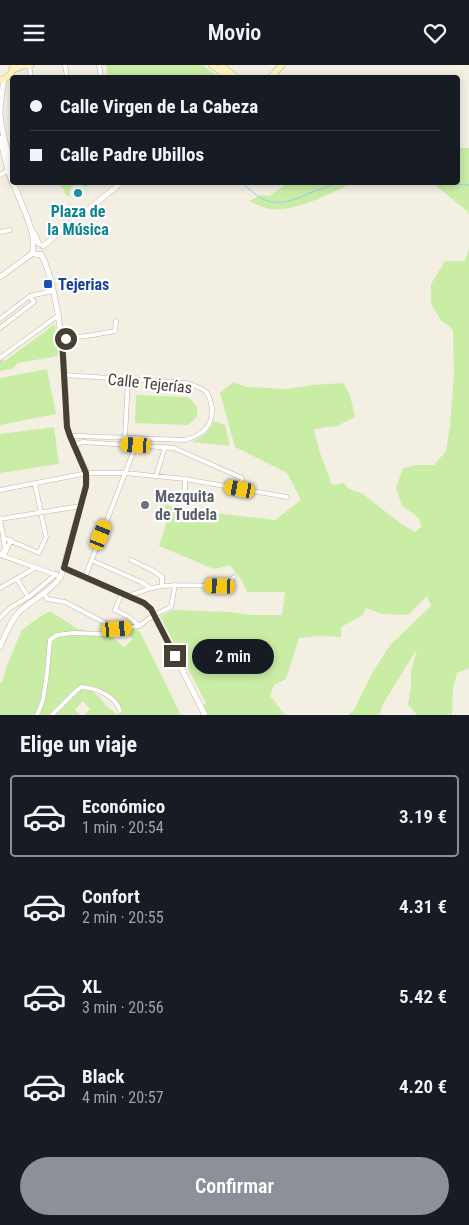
<!DOCTYPE html>
<html lang="es">
<meta charset="utf-8">
<style>
:root{--surface:#171b24;--page:#242831;--text:#f1f3f6;--muted:#9ea1a6;--line:#363941;--accent:#8c9099}
body{margin:0;font-family:"Roboto Condensed",sans-serif;background:var(--page);color:var(--text);height:100vh;display:flex;flex-direction:column;font-size:19px;white-space:nowrap}
*{box-sizing:border-box;margin:0}
p{font-size:16px;color:var(--muted)}
.icon{flex:none;width:28px;height:28px;fill:none;stroke:currentColor;stroke-width:2;stroke-linecap:round;stroke-linejoin:round}
.map{position:relative;height:650px;overflow:hidden}
.panel{display:flex;flex-direction:column;background:var(--surface);flex:1}
.panel>*{flex:none}
.hud{position:absolute;left:10px;top:10px;width:450px;height:110px;border-radius:5px;box-shadow:0 2px 8px #0003;display:grid;align-content:center;height:110px;padding:0 20px;background:var(--surface)}
.end{position:absolute;width:22px;height:22px;margin:-11px;border:6px solid #463f32;background:#fff;box-shadow:0 0 0 2px #fff}
.from{border-radius:50%}
.bubble{position:absolute;height:35px;border-radius:18px;background:var(--surface);box-shadow:0 2px 8px #0003;font-size:16px;font-weight:600;line-height:35px;text-align:center}
.car{position:absolute;width:15px;height:30px;margin:-15px -8px;border-radius:6px;box-shadow:0 0 4px 1px #0007;background:linear-gradient(#f5c518 24%,#345 0 40%,#f5c518 0 76%,#345 0 86%,#f5c518 0)}
.hud b{display:flex;align-items:center;gap:18px;height:48px;font-size:19px}
.hud b+b{border-top:1px solid var(--line)}
.hud i{width:12px;height:12px;background:var(--text)}
ul{padding:0;list-style:none}
li{display:flex;align-items:center;gap:15px;height:82px;margin:0 10px 8px;padding:0 10px;border:2px solid transparent;border-radius:5px}
li div{flex:1}
li b{display:block;font-size:19px}
li em{font-style:normal;font-weight:600}
li.active{border-color:var(--accent)}
li>.icon{width:45px;height:45px;stroke-width:1.5}
h2{padding:0 20px;font-size:22px;line-height:60px}
.action{display:flex;gap:10px;margin-top:auto;padding:10px 20px}
.action a{flex:1;height:58px;border-radius:30px;background:var(--accent);color:#fff;font-size:20px;font-weight:600;line-height:58px;text-align:center}
header{display:flex;justify-content:space-between;align-items:center;height:65px;padding:0 20px;background:var(--surface);font-size:22px;font-weight:600}
.map>svg:first-child{display:block}
.green{fill:#caeda6;fill-rule:evenodd}
.lines{fill:none;stroke-linecap:round;stroke-linejoin:round}
.stream{stroke:#97cdf8;stroke-width:1}
.minor-casing{stroke:#c0b7a4;stroke-width:5}
.tertiary-casing{stroke:#c0b7a4;stroke-width:6}
.secondary-casing{stroke:#d8c78d;stroke-width:7}
.minor{stroke:#fff;stroke-width:4}
.tertiary{stroke:#fff;stroke-width:5}
.secondary{stroke:#fff2c1;stroke-width:5.5}
.route{stroke:#463f32;stroke-width:6}
.culture-dot{fill:#0f9aa8;stroke:#fff;stroke-width:2}
.transit-dot{fill:#1a4fb4;stroke:#fff;stroke-width:2}
.worship-dot{fill:#6b7280;stroke:#fff;stroke-width:2}
.labels{text-anchor:middle;stroke-width:4.5;stroke-linejoin:round;paint-order:stroke}
.culture-label{font-size:16px;font-weight:bold;fill:#0d838f;stroke:#fff}
.transit-label{font-size:16px;font-weight:bold;fill:#164399;stroke:#fff;text-anchor:start}
.street-label{font-size:16px;fill:#463f32;stroke:#fff}
.worship-label{font-size:16px;font-weight:bold;fill:#5b616d;stroke:#fff;text-anchor:start}
</style>
<header><svg class="icon" aria-label="menu" viewBox="0 0 24 24"><path d="M4 6h16M4 12h16M4 18h16"/></svg>Movio<svg class="icon" aria-label="heart" viewBox="0 0 24 24"><path d="M12 20l-8-8c-3-5 5-10 8-4 3-6 11-1 8 4z"/></svg></header>
<div class="map">
<svg width="469" height="650" viewBox="0 0 469 650">
<rect width="100%" height="100%" fill="#f3efe3"/>
<path class="green" d="M106,0H203L218,12H108Z
M458,83H469V148L433,118H458Z
M57,118H87L88,121L85,122L81,119C73,117 69,122 70,130L68,132L64,127L65,126Z
M287,118H353C329,128 298,147 271,144C263,143 256,139 249,136L261,130L270,131Z
M469,183V603L457,608L453,624L452,650H417L408,640L411,621V607L417,584L383,639L379,650H348L354,645L371,610L390,580L431,541L427,531L408,550L382,549L366,543L363,550L341,562V572L318,571L299,573L286,614L274,620L270,631L285,650H205L201,642L206,638L160,551L173,545L229,547L252,550H282L285,527H247L242,516L230,500L214,504L159,481L166,459L165,438L182,448H215L275,455L301,435L287,408L235,382L220,328L233,317L247,322L287,324L313,320L343,318L350,330L355,352L337,361L314,364L320,388L332,420L344,418L349,424L363,429L400,458L415,467L421,462L419,453L402,441L396,423L403,403L418,400H434L446,386L450,360L454,309L453,265L441,255L431,239V219L445,196H465Z
M55,259L58,291L18,298L12,304L0,306V296L2,294L5,296Z
M47,304L56,349L0,360V313Z
M136,330L187,332C200,340 202,352 187,360L135,358Z
M214,356L225,360L230,381L192,377C203,372 209,367 214,356Z
M54,362L59,399L0,408V369Z
M50,546L78,564L92,567L91,570L102,572L109,570L124,582L129,578L132,574L125,566L135,564L140,567L181,650H84L90,644L83,636L75,645L80,650H0V619L3,615L7,600L22,565L35,555ZM95,623C109,627 120,634 122,648L117,649L106,641L102,635L93,627Z"/>
<g class="lines">
<path class="stream" d="M242,118C249,124 258,133 268,136C283,140 297,134 310,128C319,125 328,122 336,118
M448,118L452,119L469,120"/>
<defs>
<path id="minor" d="M29,0L31,12
M65,0L67,12
M99,0L101,12
M0,110L8,105
M0,167L10,165
M30,231L53,226
M0,254L30,231L34,237L0,263
M61,274L93,270L115,266L116,256
M0,293L59,250
M64,310L186,318C193,320 202,322 207,328C210,332 211,338 212,343C213,362 202,371 184,375L79,371H70
M125,373L128,314
M73,380L83,377L174,383L242,413L240,424
M156,411L165,382
M0,425L87,408H125L185,414L287,432
M179,435L185,431V414
M0,453L5,483L2,488L4,491
M0,454L81,441
M4,473L39,488L46,472L35,419
M0,490L57,510
M4,491L11,475
M91,495L141,517L150,523
M131,495L152,505L162,512V521
M85,512L136,380
M17,514L28,532
M0,523L35,503
M44,528L47,534L65,537L115,563
M122,528L115,545L129,552L139,561
M128,531C140,527 151,522 163,521C182,519 201,521 220,521L226,518L234,512
M0,553L10,543L30,531L56,509
M37,650L43,635L47,608L50,575L57,570L73,568L103,569L113,564L139,561L154,550L171,542L175,520
M52,650L76,626L81,622C96,623 116,631 120,646"/>
<path id="tertiary" d="M4,15C2,26 0,38 0,50C2,68 9,90 12,108
M0,73L8,105L12,117
M13,118C19,133 30,156 33,172C34,178 32,182 33,188L37,190L41,189
M34,168L39,179
M43,181L121,118
M0,212L33,188
M63,503L144,538L151,544L205,650
M0,582C5,570 10,557 19,547C32,534 51,527 61,511L86,421L87,408L70,371L67,362C65,318 64,273 54,229C51,215 48,202 41,189"/>
<path id="secondary" d="M212,0L227,12
M221,0L236,12
M13,5L22,1L31,0
M271,12L282,0
M0,15C8,14 13,8 13,0"/>
</defs>
<use href="#minor" class="minor-casing"/>
<use href="#tertiary" class="tertiary-casing"/>
<use href="#secondary" class="secondary-casing"/>
<use href="#minor" class="minor"/>
<use href="#tertiary" class="tertiary"/>
<use href="#secondary" class="secondary"/>
</g>
<g class="lines">
<path class="route" d="M66,274H62L67,362L70,371L86,408V421L64,503L144,538L151,544L175,591"/>
</g>
<circle class="culture-dot" cx="78" cy="128" r="5"/>
<rect class="transit-dot" x="43" y="214" width="10" height="10" rx="2.5"/>
<circle class="worship-dot" cx="145" cy="440" r="5"/>
<g class="labels">
<g class="culture-label">
<text x="78" y="152">Plaza de<tspan x="78" dy="18">la Música</tspan></text>
</g>
<g class="transit-label">
<text x="58" y="225">Tejerias</text>
</g>
<g class="street-label">
<text transform="translate(150 318) rotate(6)" y="6">Calle Tejerías</text>
</g>
<g class="worship-label">
<text x="155" y="437">Mezquita<tspan x="155" dy="18">de Tudela</tspan></text>
</g>
</g>
</svg>
<i class="end from" style="left:66px;top:274px"></i>
<i class="end" style="left:175px;top:591px"></i>
<div class="bubble" style="left:192px;top:574px;width:82px">2 min</div>
<i class="car" style="left:136px;top:380px;rotate:273deg"></i>
<i class="car" style="left:240px;top:424px;rotate:280deg"></i>
<i class="car" style="left:101px;top:470px;rotate:22deg"></i>
<i class="car" style="left:220px;top:521px;rotate:272deg"></i>
<i class="car" style="left:117px;top:564px;rotate:85deg"></i>
<div class="hud">
<b><i class="from"></i>Calle Virgen de La Cabeza</b>
<b><i></i>Calle Padre Ubillos</b>
</div>
</div>
<section class="panel">
<h2>Elige un viaje</h2>
<ul>
<li class="active"><svg class="icon" aria-label="car" viewBox="0 0 24 24"><path d="M5 17H2v-5l4-1 3-4h7l3 4 3 1v5h-3M9 17h6M6 11h13"/><circle cx="7" cy="17" r="2"/><circle cx="17" cy="17" r="2"/></svg><div><b>Económico</b><p>1 min · 20:54</p></div><em>3.19 €</em></li>
<li><svg class="icon" aria-label="car" viewBox="0 0 24 24"><path d="M5 17H2v-5l4-1 3-4h7l3 4 3 1v5h-3M9 17h6M6 11h13"/><circle cx="7" cy="17" r="2"/><circle cx="17" cy="17" r="2"/></svg><div><b>Confort</b><p>2 min · 20:55</p></div><em>4.31 €</em></li>
<li><svg class="icon" aria-label="car" viewBox="0 0 24 24"><path d="M5 17H2v-5l4-1 3-4h7l3 4 3 1v5h-3M9 17h6M6 11h13"/><circle cx="7" cy="17" r="2"/><circle cx="17" cy="17" r="2"/></svg><div><b>XL</b><p>3 min · 20:56</p></div><em>5.42 €</em></li>
<li><svg class="icon" aria-label="car" viewBox="0 0 24 24"><path d="M5 17H2v-5l4-1 3-4h7l3 4 3 1v5h-3M9 17h6M6 11h13"/><circle cx="7" cy="17" r="2"/><circle cx="17" cy="17" r="2"/></svg><div><b>Black</b><p>4 min · 20:57</p></div><em>4.20 €</em></li>
</ul>
<div class="action"><a>Confirmar</a></div>
</section>
